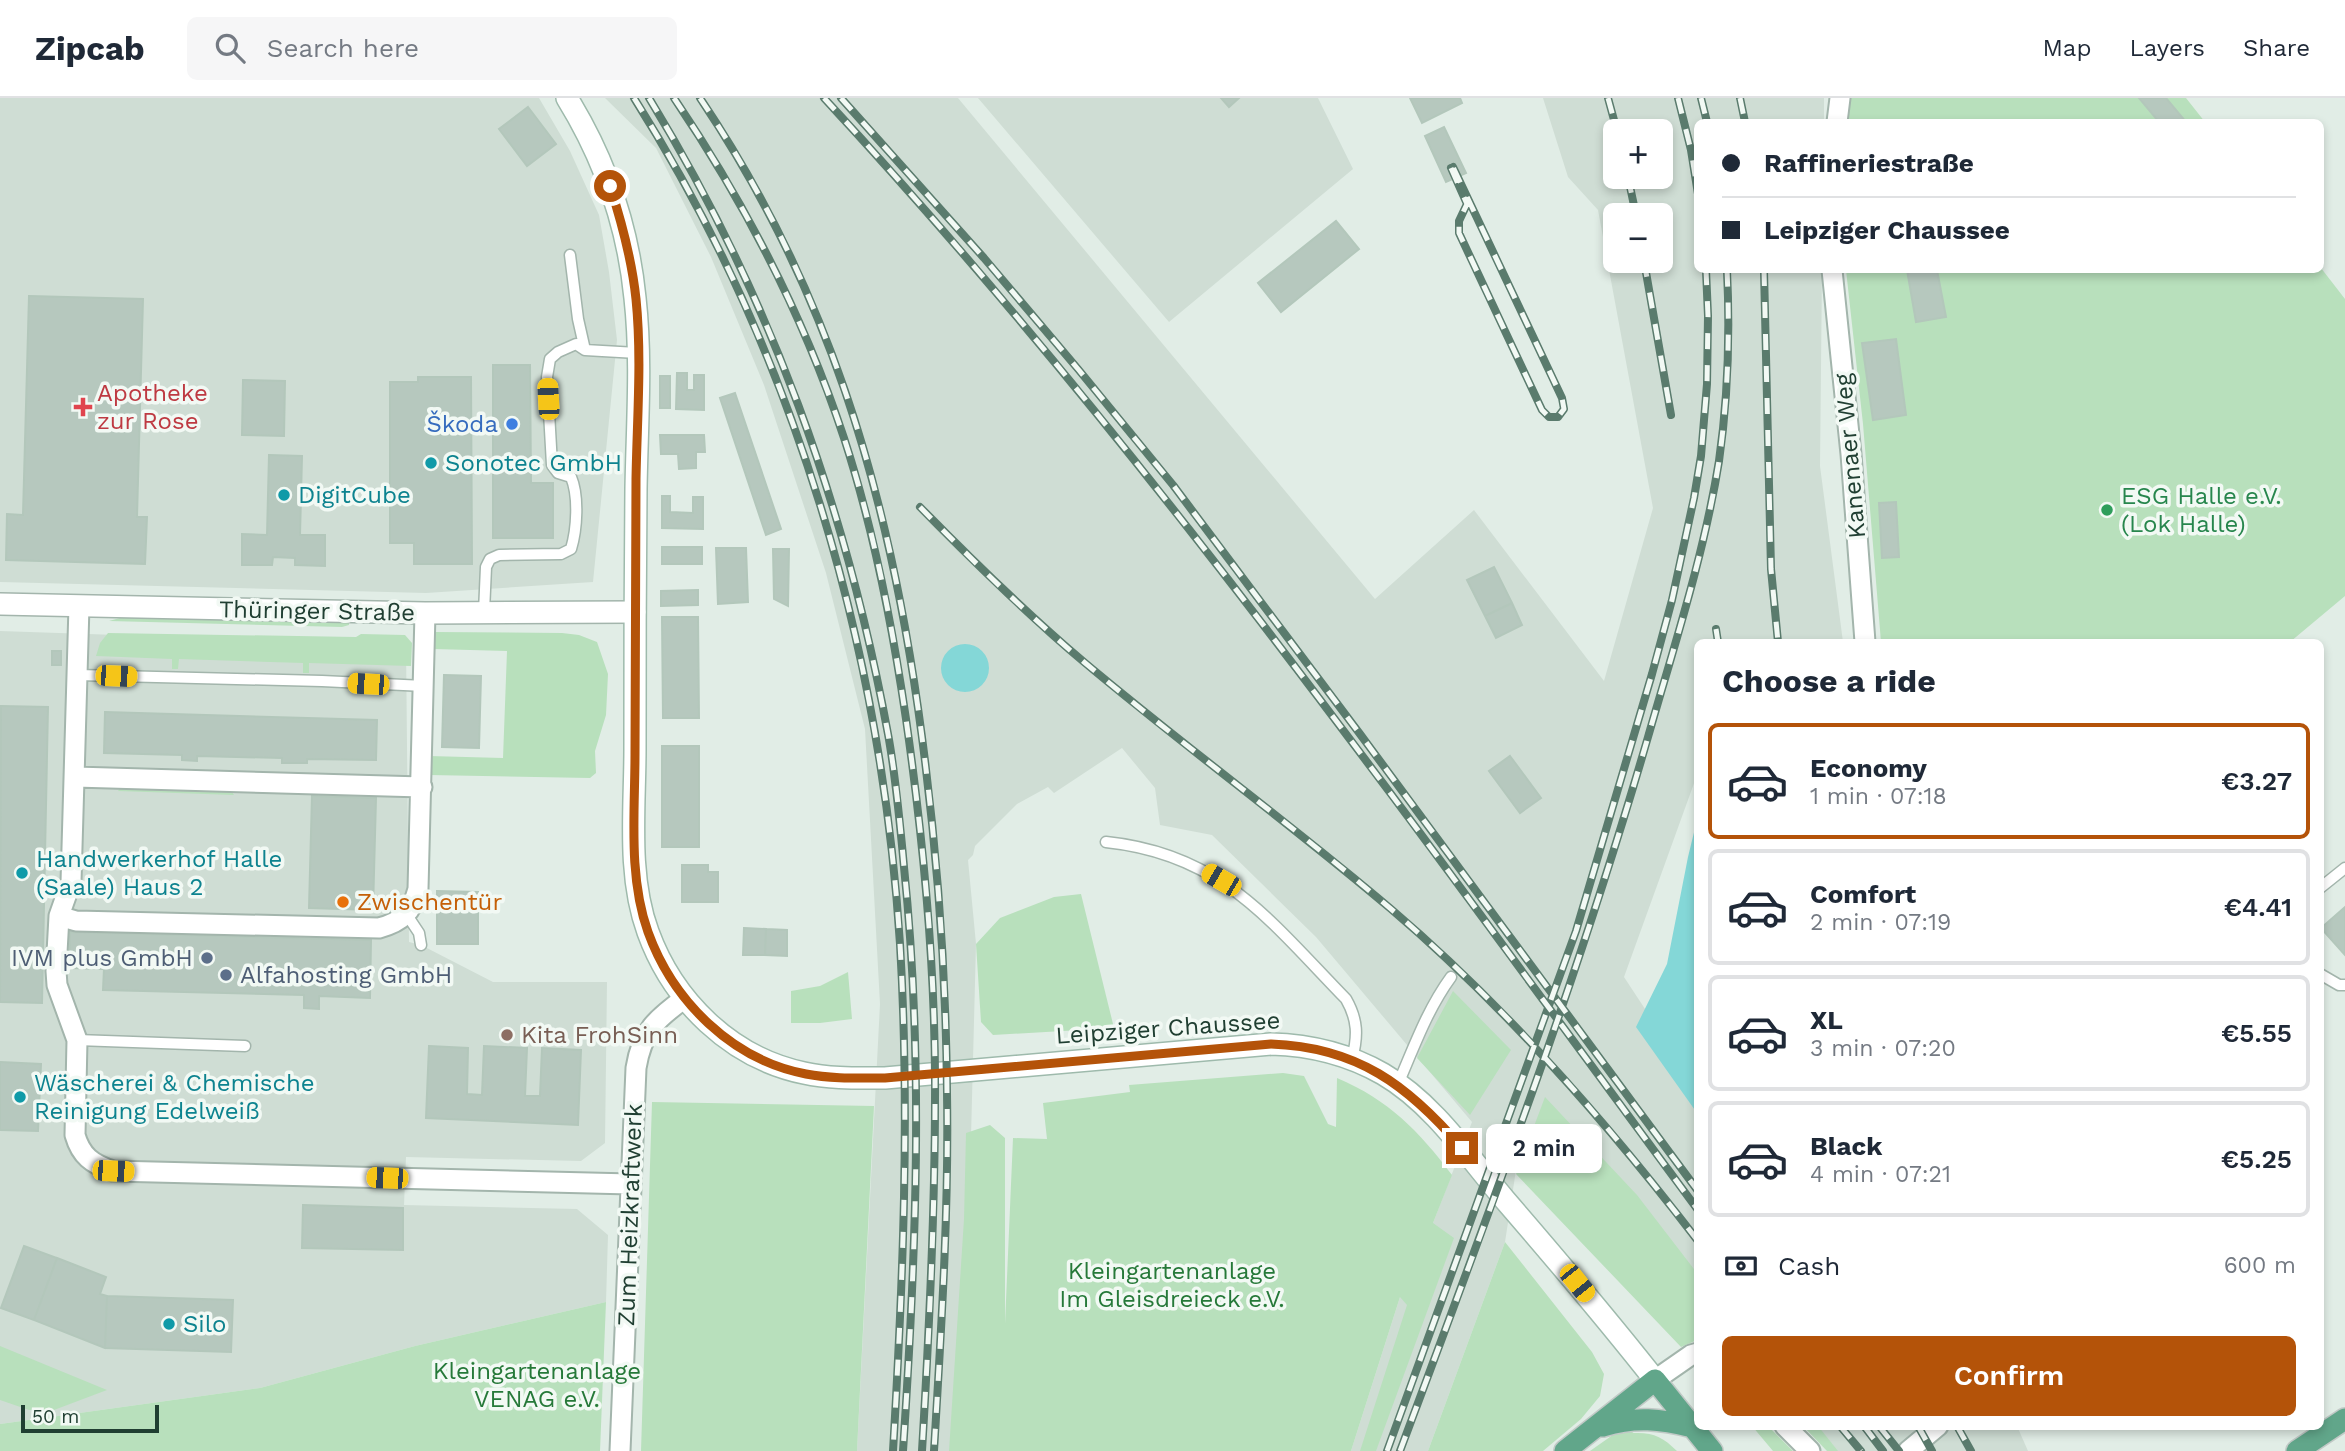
<!DOCTYPE html>
<meta charset="utf-8">
<style>
:root{--surface:#fff;--page:#f6f6f7;--text:#1f2937;--muted:#747a83;--line:#e0e1e3;--accent:#b45309}
body{margin:0;font-family:"Work Sans",sans-serif;background:var(--page);color:var(--text);height:100vh;display:flex;flex-direction:column;font-size:26px;white-space:nowrap}
*{box-sizing:border-box;margin:0}
p{font-size:23px;color:var(--muted)}
.icon{flex:none;width:38px;height:38px;fill:none;stroke:currentColor;stroke-width:2;stroke-linecap:round;stroke-linejoin:round}
.map{position:relative;flex:1;overflow:hidden}
.sheet{position:absolute;left:1694px;top:541px;width:630px;height:791px;display:flex;flex-direction:column;background:var(--surface);border-radius:10px;box-shadow:0 4px 10px #0003}
.sheet>*{flex:none}
.banner{position:absolute;left:1694px;top:21px;width:630px;height:154px;border-radius:10px;box-shadow:0 4px 10px #0003;display:grid;align-content:center;height:154px;padding:0 28px;background:var(--surface)}
.tools{position:absolute;left:1603px;top:21px;display:grid;gap:14px}
.tools a{display:grid;place-items:center;width:70px;height:70px;border-radius:10px;background:var(--surface);box-shadow:0 4px 10px #0003;font-size:35px}
.scale{position:absolute;left:21px;bottom:18px;width:138px;box-sizing:border-box;padding-left:7px;border:4px solid #203f32;border-top:0;font-size:19px;line-height:24px;white-space:nowrap;color:#203f32;-webkit-text-stroke:5px #f2f9f4;paint-order:stroke}
.end{position:absolute;width:32px;height:32px;margin:-16px;border:9px solid #b45309;background:#fff;box-shadow:0 0 0 4px #fff}
.from{border-radius:50%}
.bubble{position:absolute;height:49px;border-radius:10px;background:var(--surface);box-shadow:0 4px 10px #0003;font-size:23px;font-weight:600;line-height:49px;text-align:center}
.car{position:absolute;width:21px;height:42px;margin:-21px -10px;border-radius:9px;box-shadow:0 0 5px 2px #0007;background:linear-gradient(#f5c518 24%,#345 0 40%,#f5c518 0 76%,#345 0 86%,#f5c518 0)}
.banner b{display:flex;align-items:center;gap:24px;height:66px;font-size:26px}
.banner b+b{border-top:2px solid var(--line)}
.banner i{width:18px;height:18px;background:var(--text)}
ul{padding:0;list-style:none}
li{display:flex;align-items:center;gap:21px;height:116px;margin:0 14px 10px;padding:0 14px;border:4px solid var(--line);border-radius:10px}
li div{flex:1}
li b{display:block;font-size:26px}
li em{font-style:normal;font-weight:600}
li.current{border-color:var(--accent)}
li>.icon{width:63px;height:63px;stroke-width:1.5}
h2{padding:0 28px;font-size:32px;line-height:84px}
.pay{display:flex;align-items:center;gap:18px;height:77px;padding:0 28px;font-size:26px}
.pay p{margin-inline-start:auto}
.primary-button{display:flex;gap:14px;margin-top:auto;padding:14px 28px}
.primary-button a{flex:1;height:80px;border-radius:10px;background:var(--accent);color:#fff;font-size:28px;font-weight:600;line-height:80px;text-align:center}
header{display:flex;align-items:center;gap:42px;box-sizing:border-box;height:98px;padding:0 35px;background:var(--surface);border-bottom:2px solid var(--line)}
header strong{font-size:33px}
nav{display:flex;gap:38px;margin-inline-start:auto;font-size:24px}
.search{width:490px;height:63px;background:var(--page);display:flex;align-items:center;gap:18px;box-sizing:border-box;padding:0 24px;border-radius:10px;color:var(--muted);font-size:26px}
.map>svg:first-child{display:block}
.built{fill:#cfddd4;fill-rule:evenodd}
.green{fill:#b8e0bc}
.water{fill:#84d7d7}
.building{fill:#b6c8be;stroke:#b3c7bb;stroke-width:2}
.lines{fill:none;stroke-linecap:round;stroke-linejoin:round}
.service-casing{stroke:#a3b5ac;stroke-width:13}
.minor-casing{stroke:#a3b5ac;stroke-width:23}
.tertiary-casing{stroke:#a3b5ac;stroke-width:24}
.secondary-casing{stroke:#9ebaac;stroke-width:24}
.primary-casing{stroke:#c1c9c6;stroke-width:24}
.service{stroke:#fff;stroke-width:10}
.minor{stroke:#fff;stroke-width:19}
.tertiary{stroke:#fff;stroke-width:21}
.secondary{stroke:#fff;stroke-width:21}
.primary{stroke:#61a68a;stroke-width:21}
.rail-casing{stroke:#5a7b6d;stroke-width:8}
.rail{stroke:#f2f9f4;stroke-width:5;stroke-dasharray:16;stroke-linecap:butt}
.route{stroke:#b45309;stroke-width:9}
.health-dot{fill:#e0444e;stroke:#f2f9f4;stroke-width:2.5}
.shop-dot{fill:#3f7fe0;stroke:#f2f9f4;stroke-width:2.5}
.culture-dot{fill:#0f9aa8;stroke:#f2f9f4;stroke-width:2.5}
.leisure-dot{fill:#2e9e5b;stroke:#f2f9f4;stroke-width:2.5}
.food-dot{fill:#e8710a;stroke:#f2f9f4;stroke-width:2.5}
.service-dot{fill:#5c6f8a;stroke:#f2f9f4;stroke-width:2.5}
.education-dot{fill:#8d6e63;stroke:#f2f9f4;stroke-width:2.5}
.labels{text-anchor:middle;stroke-width:7;stroke-linejoin:round;paint-order:stroke}
.health-label{font-size:24px;fill:#be3a42;stroke:#f2f9f4;text-anchor:start}
.shop-label{font-size:24px;fill:#366cbe;stroke:#f2f9f4;text-anchor:end}
.street-label{font-size:24px;fill:#203f32;stroke:#f2f9f4}
.culture-label{font-size:24px;fill:#0d838f;stroke:#f2f9f4;text-anchor:start}
.leisure-label{font-size:24px;fill:#27864d;stroke:#f2f9f4;text-anchor:start}
.food-label{font-size:24px;fill:#c56008;stroke:#f2f9f4;text-anchor:start}
.service-label{font-size:24px;fill:#4e5e75;stroke:#f2f9f4;text-anchor:end}
.education-label{font-size:24px;fill:#785e54;stroke:#f2f9f4;text-anchor:start}
.park-label{font-size:24px;fill:#267939;stroke:#f2f9f4}
</style>
<header>
<strong>Zipcab</strong>
<div class="search"><svg class="icon" aria-label="search" viewBox="0 0 24 24"><circle cx="10" cy="10" r="6"/><path d="M15 15l6 6"/></svg>Search here</div>
<nav><a>Map</a><a>Layers</a><a>Share</a></nav>
</header>
<div class="map">
<svg width="2345" height="1353" viewBox="0 0 2345 1353">
<rect width="100%" height="100%" fill="#e1ede6"/>
<path class="built" d="M0,0H539L570,53L599,117L609,174L617,242L593,484L426,495L0,484Z
M605,0H958L1375,501L1474,412L1604,583L1653,410L1598,112L1568,79L1543,0H1824V24H1698V172H1822L1820,368L1843,544H1698L1697,677L1624,879L1697,990V1232L1680,1241L1516,1072L1505,1144L1428,1353H1351L1400,1199L1433,1125L1472,1024L1316,839L1212,737L1160,727L1155,690L1122,650L1054,695L1048,689L1017,706L975,748L973,757L968,762L976,846L969,1116L954,1353H857L880,906L865,631L826,475L764,287L711,159L656,50ZM1615,33H1661V79H1615ZM1615,117H1661V163H1615Z
M978,0H1318L1353,71L1169,224Z
M0,533L406,547L409,844L421,847L493,884H607L605,1045L581,1063L406,1059L404,1107L577,1111L608,1137L606,1204L415,1248L260,1290L0,1326Z
M1812,1328H2017L2028,1353H1833Z"/>
<path class="green" d="M1850,0H2186L2205,24H1847Z
M2321,170L2345,201V498L2290,544H1881L1863,326L1846,172Z
M127,518L349,523V527L342,529L109,523Z
M434,534L562,535L579,537L597,544L608,576L606,617L595,653L596,675L590,680L429,677V658L503,660L507,553L433,551Z
M108,535L356,539L361,536L405,537L412,545L411,568L309,565V575H303V565L179,561L178,571H172V561L96,558L100,545Z
M122,688L230,691L234,697L118,693Z
M1081,796L1114,930L993,937L981,924L976,846L1000,820L1054,799Z
M848,874L852,921L820,925H791V893L820,888Z
M1453,893L1511,952L1470,1017L1417,960Z
M1283,975L1304,978L1328,1026L1336,1029L1337,980C1389,1002 1419,1033 1452,1077L1433,1125L1454,1140L1376,1353H1360L1407,1207L1400,1199L1351,1353H949L964,1121L966,1035L990,1027L1005,1040V1226L1013,1040L1047,1041L1043,1005L1130,994L1129,987Z
M1545,999L1637,1097L1697,1175V1242L1681,1249L1516,1076Z
M652,1004L874,1008L857,1353H641Z
M1505,1144L1592,1254L1604,1276L1600,1298L1581,1321L1543,1353H1428Z
M606,1204L600,1353H0V1326L260,1290L415,1248Z
M0,1248L107,1292L54,1312H29L0,1302Z
M1752,1328H1768L1793,1353H1773Z
M1803,1328H1818L1838,1353H1827Z
M1630,1330L1633,1335C1653,1334 1663,1339 1677,1353H1590L1617,1334Z"/>
<path class="water" d="M941 570a24 24 0 1 1 48 0a24 24 0 1 1-48 0Z
M1697,722V1015L1636,929L1667,866L1688,759Z"/>
<path class="building" d="M1221,0H1239L1229,9Z
M1410,0H1460L1462,5L1422,25Z
M2139,0H2166L2186,24H2159Z
M528,9L556,46L527,68L499,31Z
M1444,29L1466,75L1446,84L1425,38Z
M1336,123L1359,151L1281,214L1258,185Z
M1907,172H1937L1946,219L1916,224Z
M29,198L143,201L137,419H147L145,466L6,462L7,416L23,417Z
M1896,241L1906,317L1873,322L1862,245Z
M493,267H530L531,385H553V440H493Z
M677,275H687V292H694V277H704V312L676,311Z
M660,278H670V310H660Z
M418,279H471L472,466H414V445H390V284H418Z
M243,282L285,283L284,338L242,337Z
M735,295L781,431L766,437L720,300Z
M660,337H704L705,354H696V370L679,371L678,356H661Z
M269,357L302,358L300,437H325V468L295,467V460L273,459L272,467H242V436L267,437Z
M662,398H670V414L693,415V399H703V431L662,430Z
M1896,404L1899,459L1882,460L1879,405Z
M662,449H702V466H662Z
M716,450H746L748,504L718,506Z
M773,451H789L788,508L774,501Z
M1494,469L1512,505L1485,518L1467,482Z
M698,492V507L661,508V493Z
M1512,505L1522,527L1496,540L1485,518Z
M662,519H698L699,620H663Z
M52,553H61V567H52Z
M444,577L481,578L479,650L442,649Z
M1,608L48,609L42,905L0,904Z
M105,614L377,622L376,662L307,661V665H282V660L197,658V663L182,662V657L104,655Z
M662,648H699V749H662Z
M1510,658L1541,700L1520,715L1489,673Z
M312,698L376,700L373,812L309,810Z
M682,767H708V774H718V804H682Z
M437,793L478,794V846H437Z
M2345,809V857L2321,830Z
M744,830L766,831L765,857H743Z
M766,831L787,832V858L765,857Z
M70,834L371,842L370,900L319,898V911L304,910V897L103,892L104,871L69,870Z
M429,948L468,950L467,996L482,997L484,948L527,950L525,998H540L542,950L581,952L578,1027L426,1020Z
M0,964L41,966L38,1033L0,1032Z
M303,1107L403,1110V1152L302,1150Z
M24,1148L57,1160L34,1222L1,1210Z
M57,1160L106,1179L100,1196L107,1198L105,1250L34,1222Z
M107,1198L233,1202L231,1254L105,1250Z"/>
<g class="lines">
<defs>
<path id="service" d="M570,157L578,221L585,252
M484,514L486,469L490,461L499,457L561,456L571,451C577,431 579,398 571,379L558,375L552,367L547,279L550,261L558,254L576,246L585,252L637,255
M77,577L322,583L424,588
M1106,744C1222,756 1270,823 1346,901C1358,922 1358,938 1352,961
M2320,790L2345,770
M407,817L419,835L421,847
M2320,876L2339,887H2345
M77,942L245,948
M1398,986C1414,949 1427,912 1451,879"/>
<path id="minor" d="M1837,24L1840,0
M1832,172L1851,356L1865,544
M79,508L71,784L59,818L56,873L57,887L77,942L75,1037C81,1058 92,1066 113,1073L631,1086
M75,679L422,689
M59,818L76,823L379,830C402,824 412,814 418,791L425,515
M1655,1282L1691,1257L1698,1255
M1785,1328L1810,1353
M620,1353L636,970C642,933 656,921 685,900
M1908,1353L1938,1328"/>
<path id="tertiary" d="M0,506L425,515L635,514"/>
<path id="secondary" d="M567,0C604,60 628,129 635,200C642,263 637,328 636,391C635,478 635,564 635,651C635,711 627,777 648,834C673,903 731,960 804,975C831,981 858,980 885,980L1271,946C1311,947 1348,956 1383,976C1433,1005 1468,1058 1505,1102C1556,1161 1606,1220 1655,1282"/>
<path id="primary" d="M1603,1328C1635,1318 1661,1321 1693,1329
M1565,1353L1655,1282L1712,1353
M2297,1353L2345,1321"/>
</defs>
<use href="#service" class="service-casing"/>
<use href="#minor" class="minor-casing"/>
<use href="#tertiary" class="tertiary-casing"/>
<use href="#secondary" class="secondary-casing"/>
<use href="#primary" class="primary-casing"/>
<use href="#service" class="service"/>
<use href="#minor" class="minor"/>
<use href="#tertiary" class="tertiary"/>
<use href="#secondary" class="secondary"/>
<use href="#primary" class="primary"/>
<defs>
<path id="rail" d="M634,0C794,253 881,548 900,846C910,1015 903,1184 893,1353
M649,0C770,198 846,408 888,636C896,680 900,725 904,769C924,963 916,1158 903,1353
M674,0C745,105 804,219 844,340C874,432 892,525 906,621C924,747 936,874 935,1001C935,1118 929,1236 922,1353
M700,0C827,189 886,386 918,610C936,737 946,866 947,995C949,1114 941,1234 934,1353
M824,0C1145,346 1417,733 1698,1112
M841,0L984,160L1078,271L1173,387L1360,636L1698,1093
M1608,0L1617,33
M1678,0L1691,52L1698,96
M1701,0L1707,24
M1740,0L1745,24
M1451,70L1467,106L1459,123V135L1542,312L1549,319H1558L1564,311L1562,300L1453,69
M1628,79L1636,117
M1644,163L1671,317
M1764,172L1771,471L1778,544
M920,409C973,463 1027,516 1084,564C1185,649 1291,726 1391,811C1506,909 1606,1023 1698,1143
M1716,531L1718,544
M1840,1328L1861,1353
M1864,1328L1883,1353
M1879,1328L1899,1353
M1918,1328L1932,1353
M1957,1328L1971,1353
M1387,1353L1576,833L1652,576L1672,502L1694,400L1701,358L1707,286L1708,218L1706,172
M1400,1353C1488,1117 1578,881 1648,639C1674,548 1704,457 1719,363C1728,300 1730,235 1727,172"/>
</defs>
<use href="#rail" class="rail-casing"/>
<use href="#rail" class="rail"/>
</g>
<g class="lines">
<path class="route" d="M610,88C622,125 632,163 636,201C642,260 637,322 636,381C635,472 635,564 635,656C635,714 628,778 648,834C673,903 732,962 806,976C832,981 858,980 885,980L1271,946C1357,949 1408,987 1462,1050"/>
</g>
<path class="health-dot" d="M79.5 298.5h7v7h7v7h-7v7h-7v-7h-7v-7h7z"/>
<circle class="shop-dot" cx="512" cy="326" r="7"/>
<g class="culture-dot">
<circle cx="431" cy="365" r="7"/>
<circle cx="284" cy="397" r="7"/>
<circle cx="22" cy="775" r="7"/>
<circle cx="20" cy="999" r="7"/>
<circle cx="169" cy="1226" r="7"/>
</g>
<circle class="leisure-dot" cx="2107" cy="412" r="7"/>
<circle class="food-dot" cx="343" cy="804" r="7"/>
<g class="service-dot">
<circle cx="207" cy="860" r="7"/>
<circle cx="226" cy="877" r="7"/>
</g>
<circle class="education-dot" cx="507" cy="937" r="7"/>
<g class="labels">
<g class="health-label">
<text x="97" y="303">Apotheke<tspan x="97" dy="28">zur Rose</tspan></text>
</g>
<g class="shop-label">
<text x="498" y="334">Škoda</text>
</g>
<g class="street-label">
<text transform="translate(1850 358) rotate(-95)" y="8">Kanenaer Weg</text>
<text transform="translate(317 513) rotate(1)" y="8">Thüringer Straße</text>
<text transform="translate(1168 930) rotate(-4)" y="8">Leipziger Chaussee</text>
<text transform="translate(630 1117) rotate(-88)" y="8">Zum Heizkraftwerk</text>
</g>
<g class="culture-label">
<text x="445" y="373">Sonotec GmbH</text>
<text x="298" y="405">DigitCube</text>
<text x="36" y="769">Handwerkerhof Halle<tspan x="36" dy="28">(Saale) Haus 2</tspan></text>
<text x="34" y="993">Wäscherei &amp; Chemische<tspan x="34" dy="28">Reinigung Edelweiß</tspan></text>
<text x="183" y="1234">Silo</text>
</g>
<g class="leisure-label">
<text x="2121" y="406">ESG Halle e.V.<tspan x="2121" dy="28">(Lok Halle)</tspan></text>
</g>
<g class="food-label">
<text x="357" y="812">Zwischentür</text>
</g>
<g class="service-label">
<text x="193" y="868">IVM plus GmbH</text>
<text x="240" y="885" text-anchor="start">Alfahosting GmbH</text>
</g>
<g class="education-label">
<text x="521" y="945">Kita FrohSinn</text>
</g>
<g class="park-label">
<text x="1172" y="1181">Kleingartenanlage<tspan x="1172" dy="28">Im Gleisdreieck e.V.</tspan></text>
<text x="537" y="1281">Kleingartenanlage<tspan x="537" dy="28">VENAG e.V.</tspan></text>
</g>
</g>
</svg>
<div class="tools">
<a>+</a>
<a>−</a>
</div>
<div class="scale">50 m</div>
<i class="end from" style="left:610px;top:88px"></i>
<i class="end" style="left:1462px;top:1050px"></i>
<div class="bubble" style="left:1486px;top:1026px;width:116px">2 min</div>
<i class="car" style="left:548px;top:301px;rotate:357deg"></i>
<i class="car" style="left:116px;top:578px;rotate:92deg"></i>
<i class="car" style="left:368px;top:586px;rotate:273deg"></i>
<i class="car" style="left:1221px;top:782px;rotate:300deg"></i>
<i class="car" style="left:113px;top:1073px;rotate:92deg"></i>
<i class="car" style="left:387px;top:1080px;rotate:272deg"></i>
<i class="car" style="left:1577px;top:1185px;rotate:141deg"></i>
<div class="banner">
<b><i class="from"></i>Raffineriestraße</b>
<b><i></i>Leipziger Chaussee</b>
</div>
<section class="sheet">
<h2>Choose a ride</h2>
<ul>
<li class="current"><svg class="icon" aria-label="car" viewBox="0 0 24 24"><path d="M5 17H2v-5l4-1 3-4h7l3 4 3 1v5h-3M9 17h6M6 11h13"/><circle cx="7" cy="17" r="2"/><circle cx="17" cy="17" r="2"/></svg><div><b>Economy</b><p>1 min · 07:18</p></div><em>€3.27</em></li>
<li><svg class="icon" aria-label="car" viewBox="0 0 24 24"><path d="M5 17H2v-5l4-1 3-4h7l3 4 3 1v5h-3M9 17h6M6 11h13"/><circle cx="7" cy="17" r="2"/><circle cx="17" cy="17" r="2"/></svg><div><b>Comfort</b><p>2 min · 07:19</p></div><em>€4.41</em></li>
<li><svg class="icon" aria-label="car" viewBox="0 0 24 24"><path d="M5 17H2v-5l4-1 3-4h7l3 4 3 1v5h-3M9 17h6M6 11h13"/><circle cx="7" cy="17" r="2"/><circle cx="17" cy="17" r="2"/></svg><div><b>XL</b><p>3 min · 07:20</p></div><em>€5.55</em></li>
<li><svg class="icon" aria-label="car" viewBox="0 0 24 24"><path d="M5 17H2v-5l4-1 3-4h7l3 4 3 1v5h-3M9 17h6M6 11h13"/><circle cx="7" cy="17" r="2"/><circle cx="17" cy="17" r="2"/></svg><div><b>Black</b><p>4 min · 07:21</p></div><em>€5.25</em></li>
</ul>
<div class="pay"><svg class="icon" aria-label="cash" viewBox="0 0 24 24"><path d="M3 7h18v10H3z"/><circle cx="12" cy="12" r="2"/></svg>Cash<p>600 m</p></div>
<div class="primary-button"><a>Confirm</a></div>
</section>
</div>
